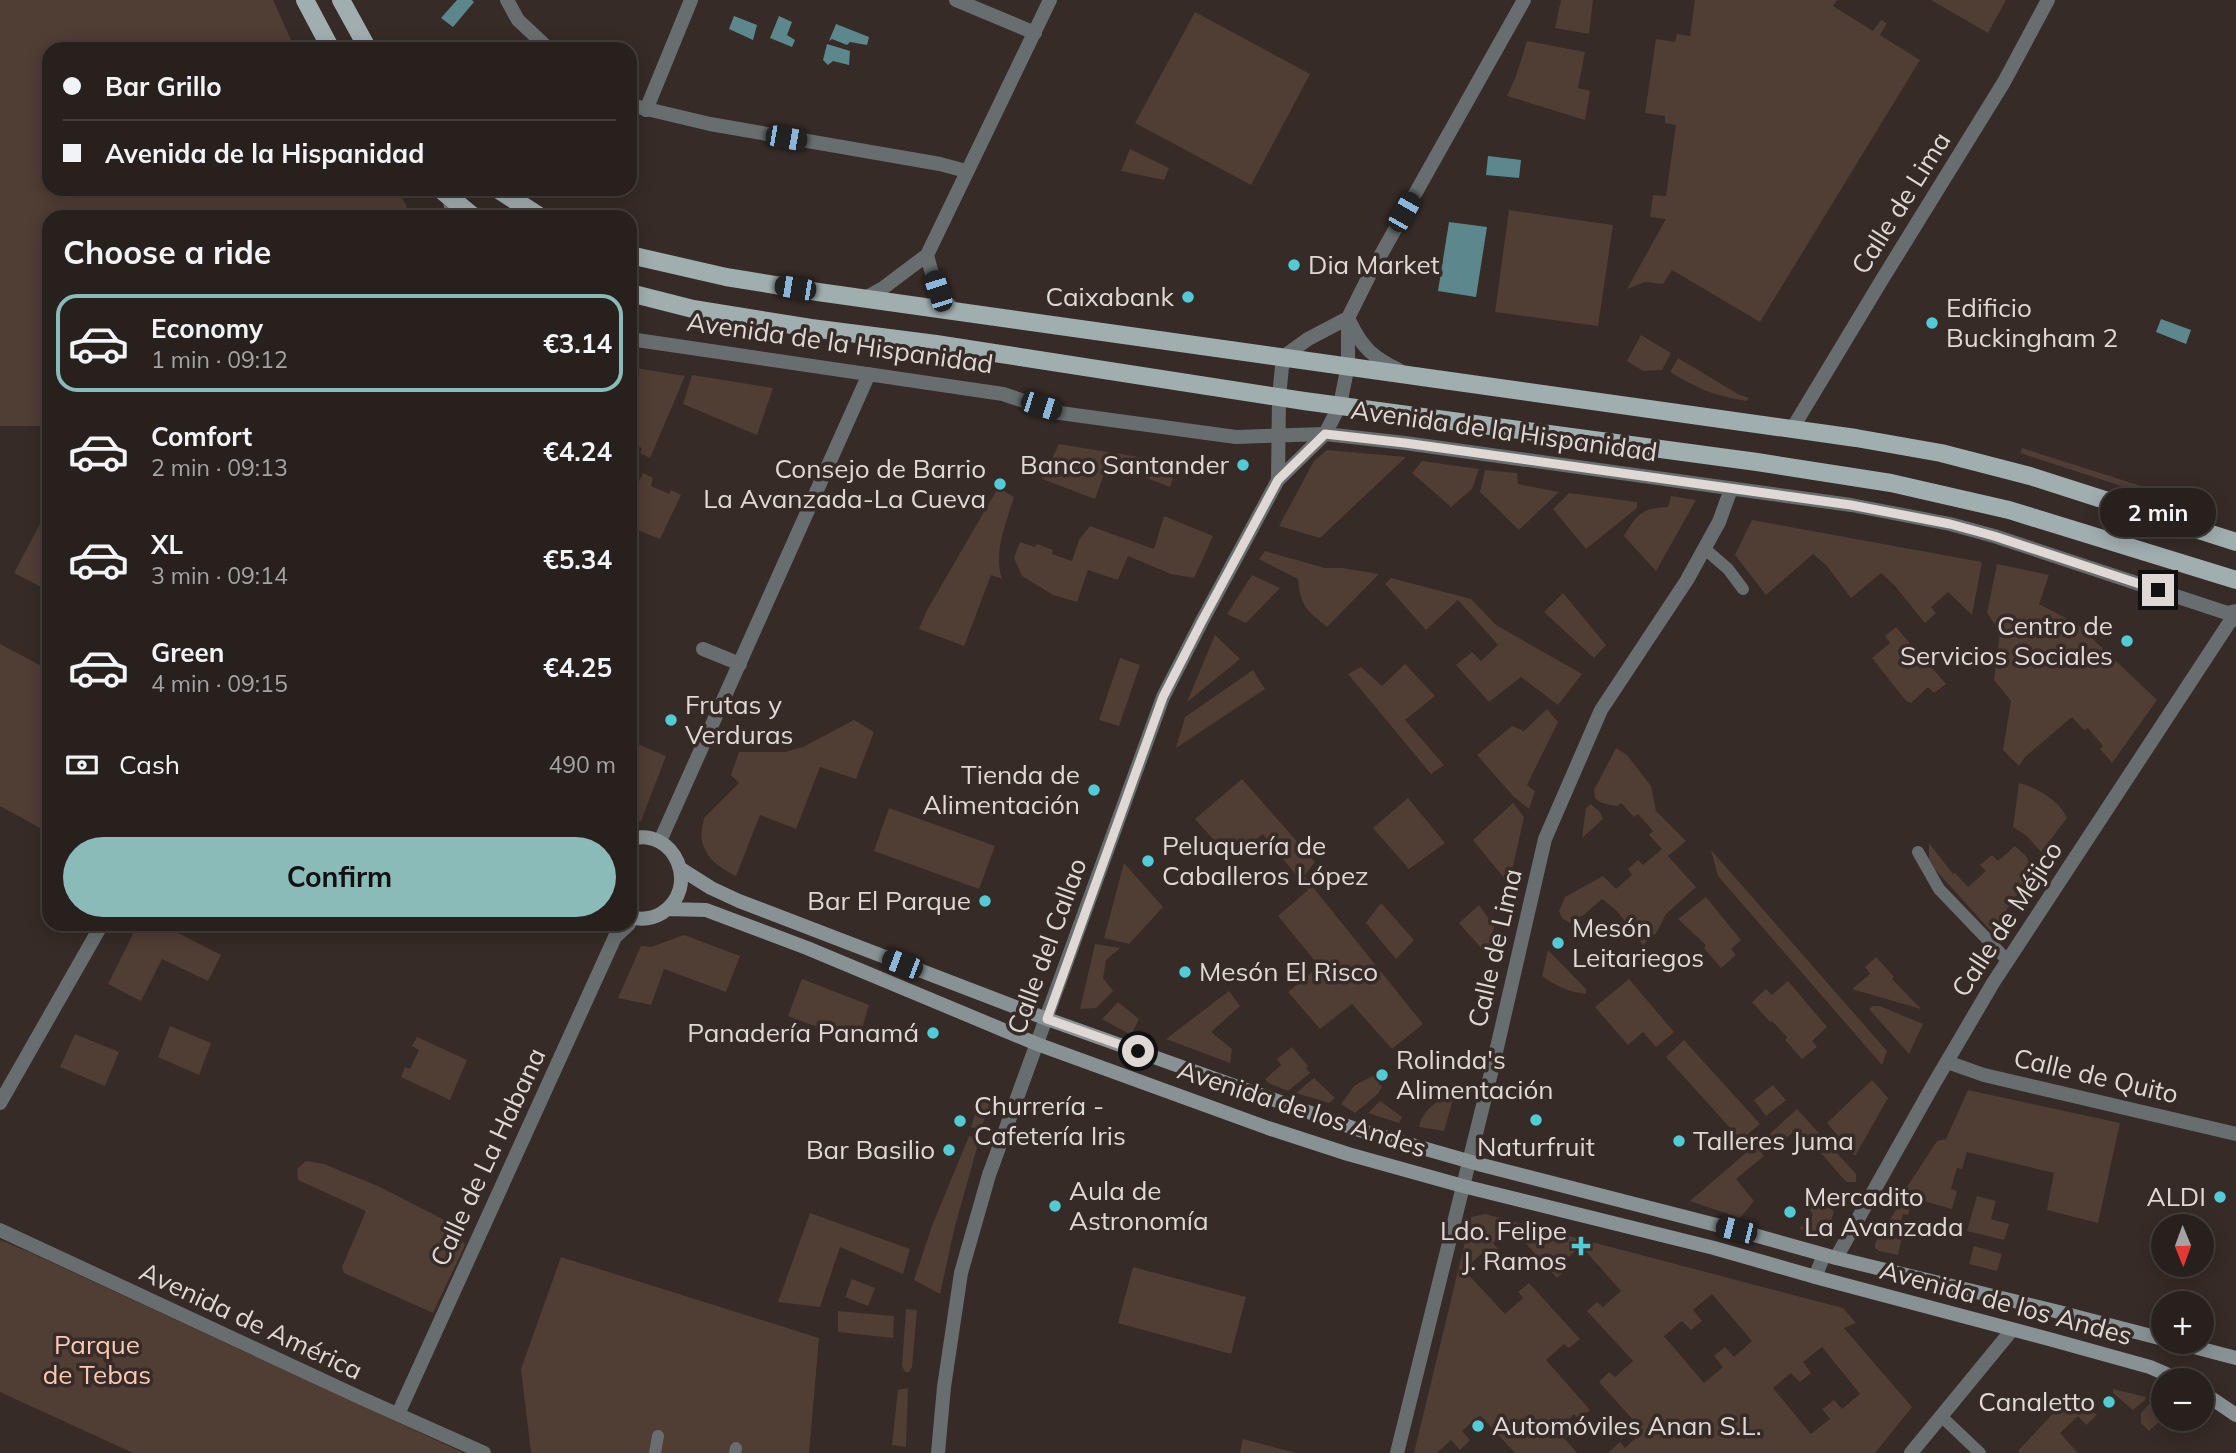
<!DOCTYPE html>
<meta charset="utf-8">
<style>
:root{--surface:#28201c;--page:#342d29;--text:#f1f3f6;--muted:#a5a3a3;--line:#443e3b;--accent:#8bbbb9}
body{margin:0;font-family:Mulish,sans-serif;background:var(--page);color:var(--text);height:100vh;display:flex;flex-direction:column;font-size:26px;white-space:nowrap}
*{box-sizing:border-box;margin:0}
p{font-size:23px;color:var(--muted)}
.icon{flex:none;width:38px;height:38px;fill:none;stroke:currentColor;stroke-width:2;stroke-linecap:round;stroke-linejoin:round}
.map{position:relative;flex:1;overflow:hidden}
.sheet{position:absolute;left:42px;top:210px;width:595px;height:721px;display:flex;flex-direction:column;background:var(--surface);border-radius:21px;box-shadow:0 4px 18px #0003,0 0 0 2px var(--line)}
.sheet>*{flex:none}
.hud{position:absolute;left:42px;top:42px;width:595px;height:154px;border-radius:21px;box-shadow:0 4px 18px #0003,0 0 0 2px var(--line);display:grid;align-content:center;height:154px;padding:0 21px;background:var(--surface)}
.needle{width:46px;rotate:179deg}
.tools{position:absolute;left:2151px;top:1214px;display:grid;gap:14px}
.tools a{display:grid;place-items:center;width:63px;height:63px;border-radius:50%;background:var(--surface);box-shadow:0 4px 18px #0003,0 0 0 2px var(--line);font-size:35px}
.end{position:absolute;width:32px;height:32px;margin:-16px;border:9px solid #dfd8d5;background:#111;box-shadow:0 0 0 4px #111}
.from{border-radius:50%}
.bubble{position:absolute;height:49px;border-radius:24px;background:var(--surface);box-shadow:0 4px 18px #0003,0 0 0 2px var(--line);font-size:23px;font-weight:700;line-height:49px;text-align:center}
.car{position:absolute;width:21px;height:42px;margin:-21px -10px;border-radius:9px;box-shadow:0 0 5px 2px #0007;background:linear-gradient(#222 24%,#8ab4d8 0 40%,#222 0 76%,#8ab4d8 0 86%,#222 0)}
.hud b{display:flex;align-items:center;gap:24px;height:66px;font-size:26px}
.hud b+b{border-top:2px solid var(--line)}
.hud i{width:18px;height:18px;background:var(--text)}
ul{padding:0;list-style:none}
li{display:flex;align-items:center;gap:21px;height:98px;margin:0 14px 10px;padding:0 7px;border:4px solid transparent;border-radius:21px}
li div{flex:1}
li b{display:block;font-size:26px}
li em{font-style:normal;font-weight:700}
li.on{border-color:var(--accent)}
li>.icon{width:63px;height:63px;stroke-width:1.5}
h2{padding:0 21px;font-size:32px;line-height:84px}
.pay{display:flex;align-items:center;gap:18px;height:77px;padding:0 21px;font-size:26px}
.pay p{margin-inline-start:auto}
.action{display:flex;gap:14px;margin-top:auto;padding:14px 21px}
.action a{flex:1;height:80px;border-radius:42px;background:var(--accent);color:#111;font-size:28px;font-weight:700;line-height:80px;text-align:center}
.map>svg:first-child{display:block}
.green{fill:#503d34;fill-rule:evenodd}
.water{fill:#5c888d}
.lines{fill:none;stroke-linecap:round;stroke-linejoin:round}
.service{stroke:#686e6f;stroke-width:12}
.pedestrian{stroke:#686e6f;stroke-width:14}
.minor{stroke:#686e6f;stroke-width:14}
.tertiary{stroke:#686e6f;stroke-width:14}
.secondary{stroke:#889294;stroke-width:14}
.primary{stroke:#a1aeb0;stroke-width:18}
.route{stroke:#dfd8d5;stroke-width:9}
.poi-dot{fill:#52cbd7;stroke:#362b26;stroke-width:2.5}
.labels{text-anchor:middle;stroke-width:7;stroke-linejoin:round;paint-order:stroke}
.street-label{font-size:26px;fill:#dfd8d5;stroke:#362b26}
.poi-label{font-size:26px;fill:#dfd8d5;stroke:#362b26;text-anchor:start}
.park-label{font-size:26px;fill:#fac9b3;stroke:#362b26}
</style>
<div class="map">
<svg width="2236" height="1453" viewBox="0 0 2236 1453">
<rect width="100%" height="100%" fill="#362b26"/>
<path class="green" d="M0,0H273L295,49H49V189H395L406,204L409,217H49V426H0Z
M1561,0H1593L1589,34L1555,28Z
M1695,0H1837L1833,6L1873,31L1881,20L1887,23L1880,35L1920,60L1760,322L1672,270L1663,284L1645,282L1627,289L1666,219L1650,217L1653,195L1666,196L1676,125L1665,123V116L1645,113L1656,39L1675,42L1677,34L1690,36Z
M1931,0H2006L1988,33Z
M1195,12L1310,74L1251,185L1135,123Z
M1527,41L1585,52L1578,88L1590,91L1585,120L1507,96L1516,76Z
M1130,149L1169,168L1164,180L1121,171Z
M1509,210L1613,225L1598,326L1495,312Z
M1641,335L1671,353L1662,370L1643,371L1627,361Z
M1678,358L1738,394L1749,398L1746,401C1712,395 1699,389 1670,372Z
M630,367L685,376L650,458L640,453L642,448L630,443Z
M692,375L773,388L757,435L683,404Z
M1059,444L1163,461L1176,469L1170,487L1108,463L1095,499L1042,479Z
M2022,448L2188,501L2189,508L2020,453Z
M1327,450L1406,457L1320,538L1279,526L1314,461Z
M1422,461L1479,469L1472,489L1451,507L1412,473Z
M1485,470L1517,473L1518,484L1559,492L1519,530L1480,492Z
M643,473L653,478L651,486L669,494L671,490L681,495L660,539L630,527V501Z
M998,488L1014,497C1006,524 993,552 1002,579L991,575L964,646L919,629L927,610Z
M1569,493L1637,502V508L1586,549L1553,509Z
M1671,496L1696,500L1656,571L1624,536C1637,514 1642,508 1668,507Z
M49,507V591L14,573Z
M1164,516L1213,536L1194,578L1171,574L1128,556L1118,580L1088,570L1077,602L1053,595L1022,576L1014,558L1020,542L1035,547L1037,544L1053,550L1052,554L1072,561L1079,540L1090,526L1154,549Z
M1752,520L1982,562L1972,615L1948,592L1931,607L1936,613L1925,623L1894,585L1881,573L1851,598L1827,566L1813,554L1766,595L1735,555Z
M1265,551L1325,568H1342L1379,574L1327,627C1306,609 1301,608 1298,579L1259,559Z
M1997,564L2049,575L2039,604L2077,624L2157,700L2112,763L2100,749L2103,746L2088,728L2084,730L2072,717L2025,757L2019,766L2003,750L2011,701L1994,680L2000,632L1987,613Z
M1252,575L1280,588L1246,623L1227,614Z
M1391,578L1471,599L1496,625L1582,674L1558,705L1521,677L1489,702L1456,665L1472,652L1481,661L1498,645L1458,600L1426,630L1385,584Z
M1563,593L1606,645L1594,658L1544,612Z
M1896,627L1913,647L1911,649L1925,665L1928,663L1946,684L1934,693L1928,687L1911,703L1906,701L1872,658L1890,643L1885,636Z
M1215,635L1240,659L1187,702Z
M0,644L49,670V819L44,830L0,806Z
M1120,658L1140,665L1119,726L1099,720Z
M1405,664L1435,696L1405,720L1444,765L1431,774L1348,674L1361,667L1382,686Z
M1253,670L1265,689L1176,748L1185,717Z
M1547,709L1558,722L1527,785L1535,791L1529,809L1513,796L1477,755L1512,726L1524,731Z
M854,720L874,732L856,779L820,767L796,829L760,815L736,876C721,869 706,859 702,841C700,834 703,825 704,818L739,783L731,775L739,752H784L803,747Z
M630,741L666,756L641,821L630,823Z
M1616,748L1627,755L1651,786L1656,811L1686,841L1668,856L1696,887L1666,914L1657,932L1643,945L1617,911L1602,899L1585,914L1570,923L1562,918L1559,911L1565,897L1603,876L1616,889L1632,875L1628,869L1638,860L1643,865L1662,849L1649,835L1653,831L1638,814L1634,817L1621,803L1618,806C1609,805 1601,804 1595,798L1594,790Z
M1242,779L1315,862L1304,876L1423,1024L1392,1049L1352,1004L1320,1029L1288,992L1319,966L1278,916L1308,890L1263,834L1230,858L1195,819Z
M2019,783C2038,788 2059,800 2067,818L2041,852L2027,836L2013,827Z
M1408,798L1445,843L1409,869L1373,828Z
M1513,803L1524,817L1509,884L1473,840Z
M1591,804L1600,812L1603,819L1582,838L1586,808Z
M889,808L995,846L979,889L874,851Z
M1929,843L1953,874L1955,873L1968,887L1986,871L1980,865L1992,855L1998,861L2015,846L2026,856L2032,869L2023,887L1991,931L1929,863Z
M1711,850L1887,1051L1882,1065L1718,876Z
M1124,863L1163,907L1129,944L1104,938Z
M1706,897L1741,940L1731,949L1736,955L1721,968L1704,948L1706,945L1678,919Z
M1381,903L1414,940L1396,959L1366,923Z
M1479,905L1494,926L1488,956L1459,923Z
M138,924H177L174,931L221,955L208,981L162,959L141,1001L108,984Z
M684,935L740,956L726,992L664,969L651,1005L618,998L641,946L651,947Z
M1095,944L1120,948L1106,960L1103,978L1113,991L1096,1008L1080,1009Z
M1548,950L1586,989V994C1568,992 1556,986 1542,976Z
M1876,957L1894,977L1892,979L1921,1009L1852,989L1870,974L1865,967Z
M802,979L869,1005L858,1042L788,1016Z
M1629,979L1674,1032L1656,1047L1643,1032L1628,1045L1595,1007Z
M1788,981L1827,1027L1812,1041L1817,1047L1802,1059L1785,1040L1787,1037L1772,1021L1770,1022L1752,1002L1766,989L1772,995Z
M1229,991L1240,1006L1211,1032L1232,1049L1230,1063L1166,1039Z
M1118,1002L1139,1019L1131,1035L1102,1019Z
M1873,1006H1880L1923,1024L1909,1054L1869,1009Z
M170,1026L211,1043L199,1075L158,1057Z
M75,1034L119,1052L105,1086L60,1067Z
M417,1037L467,1060L450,1100L401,1077L405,1067L410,1069L419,1050L412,1046Z
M1684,1040L1760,1124L1741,1140L1666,1057Z
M1292,1047L1308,1066L1306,1068L1310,1073L1288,1091L1268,1083L1265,1079L1281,1065L1277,1059Z
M1373,1076L1382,1087L1378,1094L1355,1113L1341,1104L1355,1085Z
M1314,1078L1335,1098L1329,1103L1296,1093Z
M1872,1080L1888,1098L1855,1156L1827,1123Z
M1773,1085L1786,1100L1766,1116L1754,1100Z
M1456,1089L1444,1131L1419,1127C1422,1109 1442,1098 1456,1089Z
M1968,1090L2120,1123L2098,1223L2047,1210L2054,1173L1967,1152L1962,1169L1957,1168L1951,1189L1957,1191L1952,1209L1913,1198L1903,1193L1937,1141L1946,1139Z
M981,1094L992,1095L981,1130L971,1127Z
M1380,1101L1402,1117L1399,1123L1368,1113Z
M1797,1109L1856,1174V1182H1846L1816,1147L1796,1130L1770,1151L1762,1141Z
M969,1136L980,1137L955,1226L940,1294L914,1280L932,1226Z
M1755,1145L1764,1156L1736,1179L1754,1201L1740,1218L1690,1201Z
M306,1161L324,1164L380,1187L454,1225L465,1245L433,1313L344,1273L342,1267L366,1211L298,1180L297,1169Z
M1977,1196L1996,1201L1991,1219L2009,1224L2004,1240L1967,1231Z
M1901,1202L1910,1208L1908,1215L1903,1214L1897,1236L1902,1237L1898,1255L1879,1251L1875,1248V1243Z
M1816,1205L1826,1206L1834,1211L1829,1228L1823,1234L1799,1229L1813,1215L1809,1208Z
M810,1213L910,1249L903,1274L840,1247L820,1307L778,1302Z
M1485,1214L1843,1308L1856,1323L1844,1328L1912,1407L1875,1453H1610L1609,1452L1620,1442L1625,1448L1643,1431L1599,1382L1609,1372L1615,1377L1633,1361L1587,1311L1597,1302L1603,1307L1621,1291L1581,1246L1563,1262L1568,1268L1557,1278L1511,1227L1493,1243L1498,1249L1488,1258L1482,1253L1464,1270L1505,1314L1523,1298L1518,1292L1529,1283L1580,1339L1569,1348L1564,1344L1546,1360L1590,1410L1579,1419L1574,1414L1557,1430L1577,1453H1515L1480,1415L1462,1431L1470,1440L1460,1450L1451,1440L1437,1453H1414L1471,1217ZM1712,1294L1752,1341L1734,1357L1725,1347L1714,1356L1723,1367L1704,1383L1664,1336L1682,1321L1691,1330L1702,1321L1693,1310ZM1822,1347L1860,1394L1842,1409L1834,1400L1822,1409L1830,1419L1811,1434L1773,1388L1791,1373L1800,1382L1811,1373L1803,1362Z
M0,1240L29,1252L464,1453H133L0,1392Z
M1974,1246L2002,1254L1997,1271L1969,1264Z
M561,1257L819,1338L809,1453H531L521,1369Z
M1133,1267L1246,1297L1231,1354L1118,1323Z
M852,1279L875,1288L868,1306L845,1297Z
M906,1309L917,1310L912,1367L909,1372H905L902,1366Z
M838,1311L894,1316L893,1338L838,1332Z
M908,1388L906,1447L892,1445L898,1390Z
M2113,1389L2146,1397L2145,1400L2133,1410L2113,1393Z
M2072,1393L2097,1415L2086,1425L2078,1416L2060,1433L2078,1453H2019L2018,1451Z
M2154,1399L2163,1401V1418L2149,1431L2141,1423V1413Z
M1243,1439L1296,1453H1240Z"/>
<path class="water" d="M457,0H472L474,2L453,27L441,18Z
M734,16L757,25L753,40L729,29Z
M779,16L792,22L787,35L795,40L792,47L770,38Z
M836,24L869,37L867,45L850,42L847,45L832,39L829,41Z
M827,44L850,51L849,65L833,61L828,65L823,60Z
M1488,156L1521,160L1519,178L1486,175Z
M1449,222L1487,227L1476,297L1438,291Z
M2161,319L2191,330L2186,344L2156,332Z"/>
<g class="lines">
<path class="service" d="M1705,549L1728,569L1743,589
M1918,852L1939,889L2008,961
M1941,1416L1980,1453
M655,1453L658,1436
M735,1453L736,1448"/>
<path class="pedestrian" d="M703,649L740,664"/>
<path class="minor" d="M507,0L518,20L549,49
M956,0L1035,33
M630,105L710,124L940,164L966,171
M646,110L691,0
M450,199L452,217
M927,255C933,279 938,299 959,313
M867,297L883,288L927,255L1050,0
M630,339L1003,394L1060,413L1236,437L1325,434L1405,443L1851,505L1950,524L1994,536L2227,613L2236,611
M1792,429L1883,278L2004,82L2048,0
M660,841L869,374
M1947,1062L1984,1075L2236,1134
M0,1103L102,924
M0,1230L361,1398L484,1453
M1836,1258L1932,1087L1993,983L2229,623L2236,617
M1815,1277L1824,1255
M398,1414L615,937L629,924
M1397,1453L1493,1065L1545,839L1601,710L1687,580L1719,522L1731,489
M1911,1453L2012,1330"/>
<path class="tertiary" d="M1350,322C1362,348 1374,358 1399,370
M1278,480L1279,397L1283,357L1308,339L1348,318
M938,1453L944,1387L961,1273L989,1175L1163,697L1202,621L1278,480L1325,434L1340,405L1348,365V318L1370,274L1524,0"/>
<path class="secondary" d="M630,839C675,826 701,888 662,913C652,919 641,920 630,917
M681,869L711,888L739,901L1047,1019L1356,1129L1482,1165L1736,1230L1836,1258L2055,1311L2163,1339
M668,909L706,910L807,948L1037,1044L1268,1128L1348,1154L1463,1186L1714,1248L1819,1278L2049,1339L2150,1367L2182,1381
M2175,1342L2236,1358
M2202,1392L2236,1415"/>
<path class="primary" d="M305,0L331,49
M341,0L368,49
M440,189L474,217
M497,189L541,217
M630,255L726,277L818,292L1856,438L1941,453L2030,476L2236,542
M630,293L693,309L811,328L936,344L1304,401L1757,462L1891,483L2009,510L2236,580"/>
</g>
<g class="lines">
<path class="route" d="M1138,1051L1047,1019L1163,697L1202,621L1278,480L1325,434L1405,443L1851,505L1950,524L1994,536L2158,590"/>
</g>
<g class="poi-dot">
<circle cx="1294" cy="265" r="7"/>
<circle cx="1188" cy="297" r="7"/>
<circle cx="1932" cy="323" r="7"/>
<circle cx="1243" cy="465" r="7"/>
<circle cx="1000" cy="484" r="7"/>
<circle cx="2127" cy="641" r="7"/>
<circle cx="671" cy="720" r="7"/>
<circle cx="1094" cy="790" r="7"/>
<circle cx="1148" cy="861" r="7"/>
<circle cx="985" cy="901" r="7"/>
<circle cx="1558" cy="943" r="7"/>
<circle cx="1185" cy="972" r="7"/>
<circle cx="933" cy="1033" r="7"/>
<circle cx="1382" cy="1075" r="7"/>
<circle cx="1536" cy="1120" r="7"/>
<circle cx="960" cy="1121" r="7"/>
<circle cx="1679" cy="1141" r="7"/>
<circle cx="949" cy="1150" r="7"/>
<circle cx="2220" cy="1197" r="7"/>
<circle cx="1055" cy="1206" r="7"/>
<circle cx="1790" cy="1212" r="7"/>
<path d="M1577.5 1235.5h7v7h7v7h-7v7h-7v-7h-7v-7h7z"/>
<circle cx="2109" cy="1402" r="7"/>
<circle cx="1478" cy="1426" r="7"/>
</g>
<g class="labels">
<g class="street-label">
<text transform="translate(1901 203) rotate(-58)" y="9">Calle de Lima</text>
<text transform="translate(840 343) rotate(8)" y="9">Avenida de la Hispanidad</text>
<text transform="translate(1504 431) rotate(8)" y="9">Avenida de la Hispanidad</text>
<text transform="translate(2007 919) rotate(-57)" y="9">Calle de Méjico</text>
<text transform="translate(1047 946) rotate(-70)" y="9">Calle del Callao</text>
<text transform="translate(1495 948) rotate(-77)" y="9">Calle de Lima</text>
<text transform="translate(2096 1076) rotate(13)" y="9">Calle de Quito</text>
<text transform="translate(1302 1109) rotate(18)" y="9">Avenida de los Andes</text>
<text transform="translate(488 1157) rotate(-65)" y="9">Calle de La Habana</text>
<text transform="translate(2006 1303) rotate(15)" y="9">Avenida de los Andes</text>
<text transform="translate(251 1321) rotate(25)" y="9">Avenida de América</text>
</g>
<g class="poi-label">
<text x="1308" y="274">Dia Market</text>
<text x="1174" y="306" text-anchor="end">Caixabank</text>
<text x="1946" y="317">Edificio<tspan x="1946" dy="30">Buckingham 2</tspan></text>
<text x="1229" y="474" text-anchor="end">Banco Santander</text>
<text x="986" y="478" text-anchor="end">Consejo de Barrio<tspan x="986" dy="30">La Avanzada-La Cueva</tspan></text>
<text x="2113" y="635" text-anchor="end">Centro de<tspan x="2113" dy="30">Servicios Sociales</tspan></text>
<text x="685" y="714">Frutas y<tspan x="685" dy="30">Verduras</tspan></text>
<text x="1080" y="784" text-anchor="end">Tienda de<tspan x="1080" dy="30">Alimentación</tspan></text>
<text x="1162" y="855">Peluquería de<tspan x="1162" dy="30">Caballeros López</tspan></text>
<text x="971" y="910" text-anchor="end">Bar El Parque</text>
<text x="1572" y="937">Mesón<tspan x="1572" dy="30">Leitariegos</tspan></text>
<text x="1199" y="981">Mesón El Risco</text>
<text x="919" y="1042" text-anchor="end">Panadería Panamá</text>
<text x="1396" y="1069">Rolinda's<tspan x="1396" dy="30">Alimentación</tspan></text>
<text x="974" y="1115">Churrería -<tspan x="974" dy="30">Cafetería Iris</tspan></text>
<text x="1693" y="1150">Talleres Juma</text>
<text x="1536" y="1156" text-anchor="middle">Naturfruit</text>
<text x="935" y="1159" text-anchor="end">Bar Basilio</text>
<text x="1069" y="1200">Aula de<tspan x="1069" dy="30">Astronomía</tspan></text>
<text x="1804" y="1206">Mercadito<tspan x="1804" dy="30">La Avanzada</tspan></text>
<text x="2206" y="1206" text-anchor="end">ALDI</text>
<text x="1567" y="1240" text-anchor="end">Ldo. Felipe<tspan x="1567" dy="30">J. Ramos</tspan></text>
<text x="2095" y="1411" text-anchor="end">Canaletto</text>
<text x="1492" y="1435">Automóviles Anan S.L.</text>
</g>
<g class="park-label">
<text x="97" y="1354">Parque<tspan x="97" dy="30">de Tebas</tspan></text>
</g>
</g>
</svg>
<div class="tools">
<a><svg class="needle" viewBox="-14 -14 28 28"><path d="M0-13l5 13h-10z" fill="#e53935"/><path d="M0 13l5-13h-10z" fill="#a5a3a3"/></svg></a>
<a>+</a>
<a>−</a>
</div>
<i class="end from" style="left:1138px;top:1051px"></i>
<i class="end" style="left:2158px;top:590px"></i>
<div class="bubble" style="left:2100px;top:488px;width:116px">2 min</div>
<i class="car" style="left:786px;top:138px;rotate:100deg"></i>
<i class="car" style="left:1404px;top:212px;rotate:30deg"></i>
<i class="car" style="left:795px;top:288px;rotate:279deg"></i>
<i class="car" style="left:938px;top:291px;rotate:342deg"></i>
<i class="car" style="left:1041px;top:406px;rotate:108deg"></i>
<i class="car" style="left:902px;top:964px;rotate:291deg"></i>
<i class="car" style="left:1736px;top:1230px;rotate:284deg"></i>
<div class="hud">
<b><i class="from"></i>Bar Grillo</b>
<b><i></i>Avenida de la Hispanidad</b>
</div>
<section class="sheet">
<h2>Choose a ride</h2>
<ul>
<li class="on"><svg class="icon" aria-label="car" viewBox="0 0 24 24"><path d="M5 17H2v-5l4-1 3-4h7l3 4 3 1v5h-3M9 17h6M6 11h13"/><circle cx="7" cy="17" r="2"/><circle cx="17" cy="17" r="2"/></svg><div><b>Economy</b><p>1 min · 09:12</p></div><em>€3.14</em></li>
<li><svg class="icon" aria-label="car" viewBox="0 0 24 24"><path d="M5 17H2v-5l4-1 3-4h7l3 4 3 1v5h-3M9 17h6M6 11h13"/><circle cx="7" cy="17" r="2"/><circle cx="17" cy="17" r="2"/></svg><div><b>Comfort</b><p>2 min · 09:13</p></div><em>€4.24</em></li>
<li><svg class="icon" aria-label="car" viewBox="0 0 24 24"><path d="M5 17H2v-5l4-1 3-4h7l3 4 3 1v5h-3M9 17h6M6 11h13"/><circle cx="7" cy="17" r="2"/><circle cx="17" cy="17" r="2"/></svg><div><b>XL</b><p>3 min · 09:14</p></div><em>€5.34</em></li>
<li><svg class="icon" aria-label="car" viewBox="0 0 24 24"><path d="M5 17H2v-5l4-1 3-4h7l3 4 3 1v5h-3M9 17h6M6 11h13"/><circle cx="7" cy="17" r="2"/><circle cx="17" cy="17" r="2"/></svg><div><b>Green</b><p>4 min · 09:15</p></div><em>€4.25</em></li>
</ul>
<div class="pay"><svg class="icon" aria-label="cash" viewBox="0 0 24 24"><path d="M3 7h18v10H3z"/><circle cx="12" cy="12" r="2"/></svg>Cash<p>490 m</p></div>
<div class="action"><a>Confirm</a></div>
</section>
</div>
